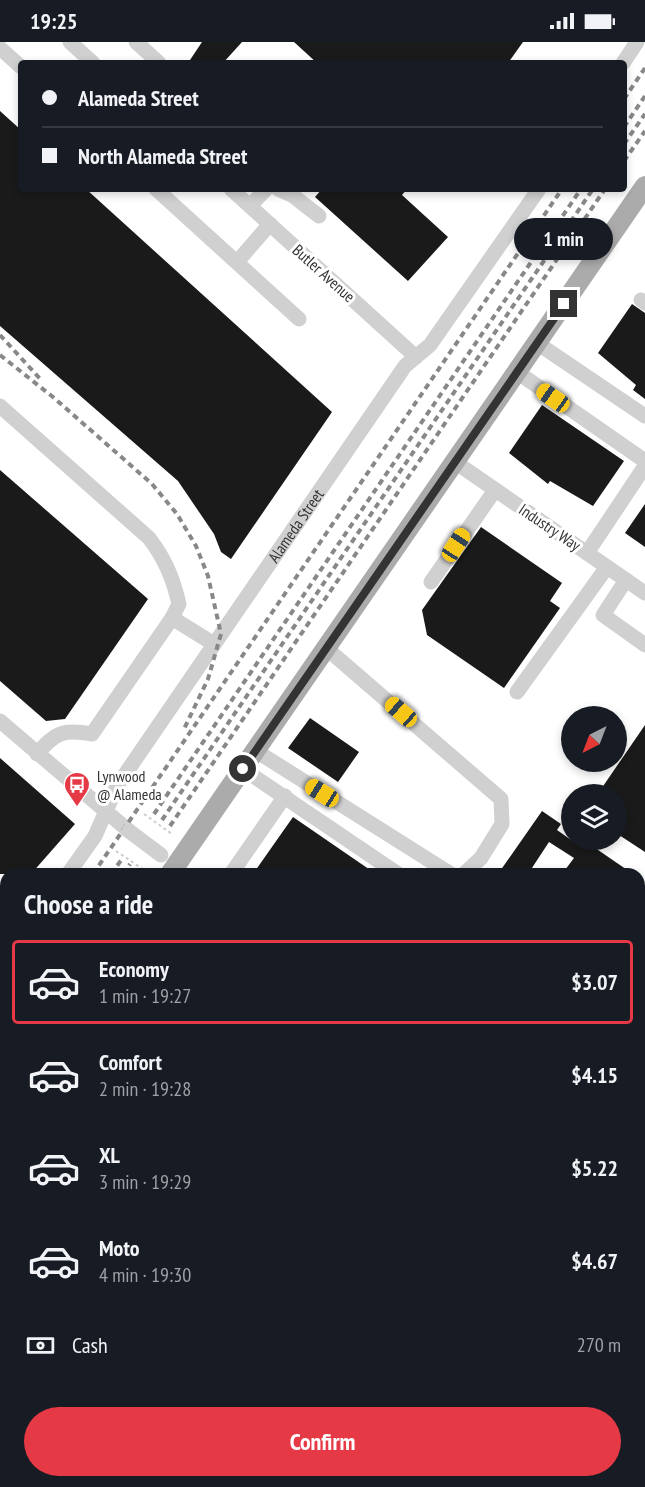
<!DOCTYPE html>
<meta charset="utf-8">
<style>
:root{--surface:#171b24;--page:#20242c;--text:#f1f3f6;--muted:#9ea1a6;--line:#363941;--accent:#e63946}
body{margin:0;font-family:"PT Sans Narrow",sans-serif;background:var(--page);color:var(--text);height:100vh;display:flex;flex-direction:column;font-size:22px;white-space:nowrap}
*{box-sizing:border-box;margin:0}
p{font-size:20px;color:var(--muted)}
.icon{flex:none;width:33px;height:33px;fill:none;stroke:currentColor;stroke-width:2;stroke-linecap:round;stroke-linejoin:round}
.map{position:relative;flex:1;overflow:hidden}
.panel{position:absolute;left:0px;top:826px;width:645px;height:620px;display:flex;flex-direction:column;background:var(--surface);border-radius:18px 18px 0 0;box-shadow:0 3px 9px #0003}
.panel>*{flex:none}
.top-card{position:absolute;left:18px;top:18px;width:609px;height:132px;border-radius:6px;box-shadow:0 3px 9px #0003;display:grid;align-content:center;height:132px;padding:0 24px;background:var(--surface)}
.needle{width:39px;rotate:222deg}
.controls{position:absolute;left:561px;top:664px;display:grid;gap:12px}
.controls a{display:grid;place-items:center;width:66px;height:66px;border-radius:50%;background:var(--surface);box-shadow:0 3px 9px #0003;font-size:30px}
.end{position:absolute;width:27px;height:27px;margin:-14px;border:8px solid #333;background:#fff;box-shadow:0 0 0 3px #fff}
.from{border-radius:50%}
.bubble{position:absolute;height:42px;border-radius:21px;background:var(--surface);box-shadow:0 3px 9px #0003;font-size:20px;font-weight:700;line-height:42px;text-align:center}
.car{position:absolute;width:18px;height:36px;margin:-18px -9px;border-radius:8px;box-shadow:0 0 4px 2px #0007;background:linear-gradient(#f5c518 24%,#345 0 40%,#f5c518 0 76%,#345 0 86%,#f5c518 0)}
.top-card b{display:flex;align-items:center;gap:21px;height:57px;font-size:22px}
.top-card b+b{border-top:2px solid var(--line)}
.top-card i{width:15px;height:15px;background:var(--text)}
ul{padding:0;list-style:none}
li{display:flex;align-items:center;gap:18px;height:84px;margin:0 12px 9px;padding:0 12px;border:3px solid transparent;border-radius:6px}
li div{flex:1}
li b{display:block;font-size:22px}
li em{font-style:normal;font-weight:700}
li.active{border-color:var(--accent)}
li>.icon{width:54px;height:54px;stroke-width:1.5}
h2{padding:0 24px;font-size:27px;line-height:72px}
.pay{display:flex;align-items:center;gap:15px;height:66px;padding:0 24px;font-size:22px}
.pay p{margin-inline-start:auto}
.primary-button{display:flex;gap:12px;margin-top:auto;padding:12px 24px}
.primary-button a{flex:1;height:69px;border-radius:36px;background:var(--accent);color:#fff;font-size:24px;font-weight:700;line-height:69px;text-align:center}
.status{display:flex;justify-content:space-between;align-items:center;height:42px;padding:0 30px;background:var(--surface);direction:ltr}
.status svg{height:16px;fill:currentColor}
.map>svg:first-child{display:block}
.building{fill:#1a1a1a}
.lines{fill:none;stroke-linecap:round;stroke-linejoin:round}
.path{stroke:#cdcdcd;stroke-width:2;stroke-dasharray:3 3;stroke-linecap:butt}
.minor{stroke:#d0d0d0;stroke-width:15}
.major{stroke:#ababab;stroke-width:20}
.rail{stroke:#888;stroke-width:4;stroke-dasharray:6 4.5;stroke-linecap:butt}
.minor-bridge{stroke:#d0d0d0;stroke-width:15}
.route{stroke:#333;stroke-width:8}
.labels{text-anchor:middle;stroke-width:6;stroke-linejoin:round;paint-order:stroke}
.street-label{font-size:16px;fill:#333;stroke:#fff}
.poi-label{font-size:16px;fill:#333;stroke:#fff;text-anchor:start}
</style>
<div class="status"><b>19:25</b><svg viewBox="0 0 49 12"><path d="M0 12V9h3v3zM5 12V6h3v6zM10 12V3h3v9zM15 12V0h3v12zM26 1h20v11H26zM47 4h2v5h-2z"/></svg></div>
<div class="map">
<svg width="645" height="1445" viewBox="0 0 645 1445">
<rect width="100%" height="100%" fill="#fff"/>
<path class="building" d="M202,0H242L223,21H188Z
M294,0H523L508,21H317Z
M0,69L21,88V147H86L332,370L231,517L221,510L214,492L178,439L0,284Z
M322,147H407L402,153L448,195L408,239L315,155Z
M632,262L645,271V357L633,348L636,343L598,311Z
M542,363L624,419L593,464L550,439L548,442L509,411Z
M0,428L148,557L65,677L46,679L0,639Z
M645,462V505L625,491Z
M481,485L562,541L550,559L560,566L504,646L427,593L422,568Z
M310,676L359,710L338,740L288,706Z
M645,683V810L616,791V753H597Z
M0,716L75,782L31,832H0Z
M542,769L561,782L557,788L581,805L585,799L633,832H562L574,816L549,800L528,832H498Z
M293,775L376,832H253Z"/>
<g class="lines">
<path class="path" d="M144,772L172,792
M116,809L147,830"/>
<g class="minor">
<path d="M70,0L93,21"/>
<path d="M136,0L159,21"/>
<path d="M0,6L21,25"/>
<path d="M623,21L637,0"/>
<path d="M156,147L299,277"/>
<path d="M231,147L416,315"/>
<path d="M278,147L292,153L319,174"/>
<path d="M250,164L266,147"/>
<path d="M237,220L270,182"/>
<path d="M641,258L645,261"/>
<path d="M537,301L645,374"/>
<path d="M517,330L645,419"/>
<path d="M0,364L149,496C165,517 173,536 179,562L172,576"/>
<path d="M455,420L645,551"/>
<path d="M587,511L645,424"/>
<path d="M626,538L603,573L645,603"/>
<path d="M431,540L495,448"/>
<path d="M326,606L501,757L502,782L481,816L464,832"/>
<path d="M517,650L607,525"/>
<path d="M0,679L129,789"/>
<path d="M256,709L451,832"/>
<path d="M37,712C55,690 64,687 92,692L172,576L214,602"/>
<path d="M243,727L398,832"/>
<path id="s1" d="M68,832L95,794L117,744L405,324L430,303L539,147"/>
<path d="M231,832L285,754"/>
<path d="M0,878L6,886"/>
<path d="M0,932L6,923"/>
<path d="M639,947L645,936"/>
<path d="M639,997L645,1001"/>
<path d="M639,1023L645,1013"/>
<path d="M0,1149L6,1153"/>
<path d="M0,1190L6,1194"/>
<path d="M639,1203L645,1206"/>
<path d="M639,1299L645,1288"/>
<path d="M0,1303L6,1294"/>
<path d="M639,1360L645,1364"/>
<path d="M639,1407L645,1411"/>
<path d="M639,1432L645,1423"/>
<path d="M383,1440L384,1445"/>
<path d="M404,1440L412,1445"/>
<path d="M467,1445L474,1440"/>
<path d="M519,1445L523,1440"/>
<path d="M630,1445L634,1440"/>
</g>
<path class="major" d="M170,832L645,144
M0,1082L6,1073"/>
<path class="rail" d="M624,57L645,26
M624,85L645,54
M624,102L645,72
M624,119L645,89
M0,293L42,339
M0,313L53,355L152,442L177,472L196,504L208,534L221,592L208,637L184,687
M154,772L581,147
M162,778L593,147
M170,784L605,147
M93,832L562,147
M111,832L122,817
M123,832L130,822
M135,832L138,829
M0,967L6,958
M0,993L6,984
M0,1009L6,1000
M0,1027L6,1019"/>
<path class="minor-bridge" d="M129,789L161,813"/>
</g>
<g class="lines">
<path class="route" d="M243,727L564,262"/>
</g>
<defs>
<symbol id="bus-pin" viewBox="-11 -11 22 30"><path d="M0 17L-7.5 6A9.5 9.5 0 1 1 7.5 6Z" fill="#e63946" stroke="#fff"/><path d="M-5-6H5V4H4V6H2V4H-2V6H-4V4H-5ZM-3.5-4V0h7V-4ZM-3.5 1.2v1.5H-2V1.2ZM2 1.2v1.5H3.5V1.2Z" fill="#fff"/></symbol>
</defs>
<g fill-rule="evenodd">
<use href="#bus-pin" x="62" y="728" width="30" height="40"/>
</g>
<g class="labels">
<g class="street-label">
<text transform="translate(324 231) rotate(42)" y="6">Butler Avenue</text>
<text dy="6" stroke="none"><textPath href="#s1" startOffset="417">Alameda Street</textPath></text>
<text transform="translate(550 485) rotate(34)" y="6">Industry Way</text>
</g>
<g class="poi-label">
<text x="97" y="740">Lynwood<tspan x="97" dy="18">@ Alameda</tspan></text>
</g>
</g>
</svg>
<div class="controls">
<a><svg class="needle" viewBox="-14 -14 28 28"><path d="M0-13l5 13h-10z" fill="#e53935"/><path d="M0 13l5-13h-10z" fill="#9ea1a6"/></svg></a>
<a><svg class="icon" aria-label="layers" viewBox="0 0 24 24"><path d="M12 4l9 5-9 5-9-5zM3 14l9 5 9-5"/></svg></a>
</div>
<i class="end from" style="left:243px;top:727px"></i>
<i class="end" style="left:564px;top:262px"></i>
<div class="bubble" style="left:514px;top:176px;width:99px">1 min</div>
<i class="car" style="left:553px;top:356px;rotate:305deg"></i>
<i class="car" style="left:456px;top:503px;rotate:33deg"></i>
<i class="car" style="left:401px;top:670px;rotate:311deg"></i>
<i class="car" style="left:322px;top:751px;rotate:302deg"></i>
<div class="top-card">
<b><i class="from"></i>Alameda Street</b>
<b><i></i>North Alameda Street</b>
</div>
<section class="panel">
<h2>Choose a ride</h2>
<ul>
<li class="active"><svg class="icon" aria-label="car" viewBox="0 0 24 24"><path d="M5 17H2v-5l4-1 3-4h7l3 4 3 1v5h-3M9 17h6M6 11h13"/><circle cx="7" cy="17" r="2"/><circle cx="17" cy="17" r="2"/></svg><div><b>Economy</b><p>1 min · 19:27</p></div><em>$3.07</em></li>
<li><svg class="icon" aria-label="car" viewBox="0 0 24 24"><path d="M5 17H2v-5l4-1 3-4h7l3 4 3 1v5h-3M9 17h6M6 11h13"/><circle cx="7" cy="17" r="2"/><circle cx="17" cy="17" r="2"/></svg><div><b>Comfort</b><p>2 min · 19:28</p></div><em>$4.15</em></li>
<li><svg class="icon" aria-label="car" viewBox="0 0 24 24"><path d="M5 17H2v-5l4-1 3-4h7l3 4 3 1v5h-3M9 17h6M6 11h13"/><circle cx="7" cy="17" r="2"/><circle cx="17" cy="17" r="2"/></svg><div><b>XL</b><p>3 min · 19:29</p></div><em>$5.22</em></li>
<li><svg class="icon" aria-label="car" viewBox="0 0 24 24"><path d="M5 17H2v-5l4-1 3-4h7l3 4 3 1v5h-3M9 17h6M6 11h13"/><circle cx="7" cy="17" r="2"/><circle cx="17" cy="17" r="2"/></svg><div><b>Moto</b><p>4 min · 19:30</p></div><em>$4.67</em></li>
</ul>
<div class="pay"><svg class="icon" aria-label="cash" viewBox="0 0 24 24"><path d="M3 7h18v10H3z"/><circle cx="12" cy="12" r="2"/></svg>Cash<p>270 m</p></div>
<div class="primary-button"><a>Confirm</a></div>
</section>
</div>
